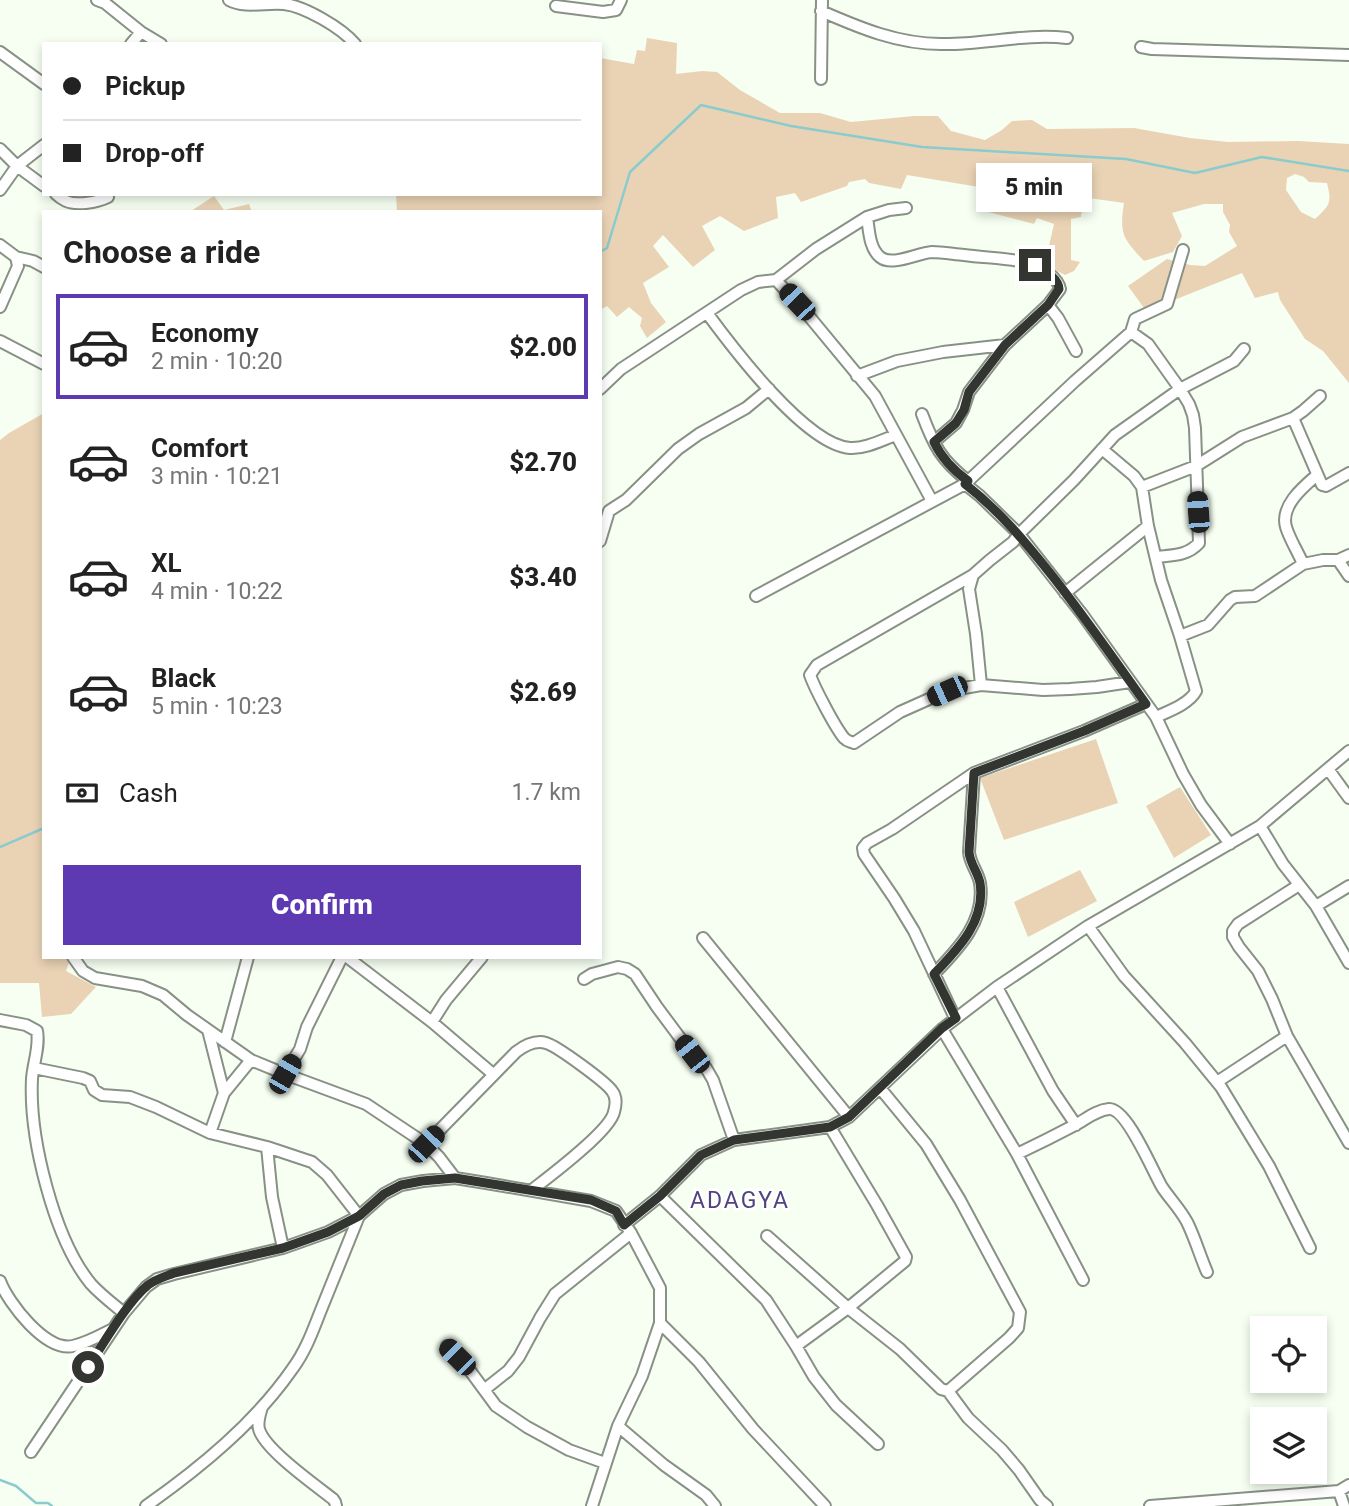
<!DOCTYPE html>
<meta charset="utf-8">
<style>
:root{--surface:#fff;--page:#f2f2f2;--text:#222;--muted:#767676;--line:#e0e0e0;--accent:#5d3ab2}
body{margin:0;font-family:Roboto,sans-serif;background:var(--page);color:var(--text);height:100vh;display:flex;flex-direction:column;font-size:26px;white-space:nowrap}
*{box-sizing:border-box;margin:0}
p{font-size:23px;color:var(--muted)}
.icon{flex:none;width:38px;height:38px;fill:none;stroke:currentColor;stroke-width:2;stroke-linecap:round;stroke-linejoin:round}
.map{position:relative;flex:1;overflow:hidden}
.panel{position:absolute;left:42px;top:210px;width:560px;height:749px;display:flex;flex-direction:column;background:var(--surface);border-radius:0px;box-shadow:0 4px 10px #0003}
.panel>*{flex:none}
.banner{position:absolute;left:42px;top:42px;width:560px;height:154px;border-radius:0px;box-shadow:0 4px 10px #0003;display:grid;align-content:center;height:154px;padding:0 21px;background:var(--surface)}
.buttons{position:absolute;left:1250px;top:1316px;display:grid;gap:14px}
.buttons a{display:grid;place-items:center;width:77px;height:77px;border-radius:0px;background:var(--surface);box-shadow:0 4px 10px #0003;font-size:35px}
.end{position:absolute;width:32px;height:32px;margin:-16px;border:9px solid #323530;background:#fff;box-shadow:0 0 0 4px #fff}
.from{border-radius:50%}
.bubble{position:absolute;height:49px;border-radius:0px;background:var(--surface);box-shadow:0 4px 10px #0003;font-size:23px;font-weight:800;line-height:49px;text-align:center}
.car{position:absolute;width:21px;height:42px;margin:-21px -10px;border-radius:9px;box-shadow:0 0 5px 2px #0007;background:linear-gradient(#222 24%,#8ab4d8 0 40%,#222 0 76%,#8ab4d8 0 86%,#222 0)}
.banner b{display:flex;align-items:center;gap:24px;height:66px;font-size:26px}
.banner b+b{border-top:2px solid var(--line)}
.banner i{width:18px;height:18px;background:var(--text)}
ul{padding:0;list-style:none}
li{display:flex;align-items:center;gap:21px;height:105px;margin:0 14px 10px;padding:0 7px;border:4px solid transparent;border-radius:0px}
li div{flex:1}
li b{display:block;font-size:26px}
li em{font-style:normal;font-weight:800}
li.active{border-color:var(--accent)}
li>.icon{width:63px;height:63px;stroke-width:1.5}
h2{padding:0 21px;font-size:32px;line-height:84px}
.pay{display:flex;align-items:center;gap:18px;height:77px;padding:0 21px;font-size:26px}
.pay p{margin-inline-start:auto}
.primary-button{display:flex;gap:14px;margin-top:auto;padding:14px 21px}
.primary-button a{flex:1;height:80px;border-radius:0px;background:var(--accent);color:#fff;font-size:28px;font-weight:800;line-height:80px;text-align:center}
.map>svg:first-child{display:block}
.green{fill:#ead3b5;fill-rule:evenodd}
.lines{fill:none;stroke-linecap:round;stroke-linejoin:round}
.stream{stroke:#8acbcd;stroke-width:2.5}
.minor-casing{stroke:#889185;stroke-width:14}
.minor{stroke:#fff;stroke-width:10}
.route{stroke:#323530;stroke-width:9}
.labels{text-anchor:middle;stroke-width:5;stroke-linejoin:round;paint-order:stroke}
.quarter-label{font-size:23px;letter-spacing:2px;fill:#504381;stroke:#fff}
</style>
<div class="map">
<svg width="1349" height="1506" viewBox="0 0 1349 1506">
<rect width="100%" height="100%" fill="#f6fff2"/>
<path class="green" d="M647,38L677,43L676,74L702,71L717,72L740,90L780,113H820L851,122L914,116H938L951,131L985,140L1002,130L1012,121L1032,120L1047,129L1134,128L1190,138L1228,142L1298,141L1349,144V383L1323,351L1305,339L1280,300L1278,292L1255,298L1242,273L1174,300L1144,308L1128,286L1167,259L1190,265L1205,266L1237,246L1229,232L1230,225L1223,212V204H1204L1172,213L1182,236L1173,252L1144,261C1123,239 1119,234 1124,203L1089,198L1083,200L1081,217L1071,219V260L1080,262L1074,271L1065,275L1057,271L1046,259L1054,224L1037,218L1034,224L988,212L991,189L907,175L901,189L869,183L865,179L849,182L847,186L801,202L795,193L776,197L778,218L744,231L720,216L702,226L715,250L693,267L663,235L653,246L669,267L643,283L651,303L666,322L647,338L640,326L642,318L629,307L617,317L607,306L600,310V212H397L396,194H600V58L634,64L637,50L645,51ZM1295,174L1304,177L1309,182L1327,183C1332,203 1330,205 1315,219L1301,212L1286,190L1287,178Z
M214,196L224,210L249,204L252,212L191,211Z
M44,413V957H71L66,971L96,987L71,1014L42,1017L39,983H0V440L9,433Z
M1096,739L1118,803L1004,840L980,778Z
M1180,787L1211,835L1174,858L1146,806Z
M1080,870L1097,901L1028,937L1014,902Z"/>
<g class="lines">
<path class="stream" d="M600,252L607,248L630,172L701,105L791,126L922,147L1126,159L1195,173L1262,157L1349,171
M0,847L44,828
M0,1480L16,1486L36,1503H48L52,1506"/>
<defs>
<path id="minor" d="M97,0L105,3L141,32L161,44
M229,0C246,9 266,2 284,4C304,6 342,28 355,44
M556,6L603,12L616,10L621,0
M821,11C860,28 898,44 941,44C983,45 1025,33 1067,38
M131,44L141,32
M1141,47L1152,49L1349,55
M0,52L44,84
M821,79L822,0
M0,149L17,166L44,186
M0,190L17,166L44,145
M56,194C59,197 62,199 66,201C77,206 98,202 108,197
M0,245L16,257L18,266L0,307
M16,257L33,261L44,267
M776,280L808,315L875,396L932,501
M1048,305L1058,318L1076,351
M707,313C732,347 806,445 850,448C865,449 882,440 896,435
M1131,332L1135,319L1167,304L1183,250
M0,341L44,364
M857,376L897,361L943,352L1005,345L1048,305L1060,289C1058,278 1043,268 1033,264C1012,258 986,258 964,255C953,254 942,252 932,252C917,253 892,267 880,257C869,248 869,229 867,217
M600,389L621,369L741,290L758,282L776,280L816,249L867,217L889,210L906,208
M922,414C934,446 941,460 968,481
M1293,418L1322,485L1326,486L1349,473
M934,442L956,423L963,410L969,392L1005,345
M1102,449L1134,476L1142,487
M965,484L1075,381L1131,332L1148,344L1180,389L1189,404L1193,415L1195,428L1199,543C1187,556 1173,555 1156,557
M600,541L609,511L626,500L678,449L699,434L746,408L769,389
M1338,560L1349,576
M1303,564C1298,552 1290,540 1286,527C1280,506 1303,487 1317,475
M973,575L817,665L810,675C815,689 835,727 844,738C848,742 849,741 854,743L900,712L947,691L981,685L1043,690L1070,689L1097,687L1130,682
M1065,593L1148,526
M756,596L965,484L980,496L1019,534L1082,614L1156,717L1183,774L1201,805L1230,844
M1180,636L1208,625L1230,600L1235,597L1255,596L1303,564L1323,560H1338L1349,555
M981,685L976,634L969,589L973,575L990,560L1013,542L1019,534L1074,480L1115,435L1180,389L1234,361L1244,349
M1156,717C1169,711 1189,704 1196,691L1180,636L1161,580L1148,526L1142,487L1196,466L1242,437L1293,418L1303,411L1320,396
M1328,769L1349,798
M1260,826L1283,864L1316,906L1349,963
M1299,885L1238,924L1233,931V937L1239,947L1258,971L1272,999L1287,1036L1349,1143
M1316,906L1349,886
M1088,926L1124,976L1185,1043L1221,1087L1269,1166L1310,1248
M703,938L849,1117
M73,957L83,971L95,978L142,986L163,995L187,1015L251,1060L285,1074L366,1104L426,1144L439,1157L455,1178
M347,957L432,1022L493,1074
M934,974C958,949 986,921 980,883C978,872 970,864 969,852L974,773
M584,979L592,974L618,967L627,969L635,974L657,1007L692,1054L706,1068L713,1080L734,1140
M997,987L1053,1091L1076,1125
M955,1018L914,931L894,898L864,854L863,848L867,843L892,829L974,773L1084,731L1146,704
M0,1020L26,1025L37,1031C40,1047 33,1063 32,1079C29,1138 54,1239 91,1284C101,1295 113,1304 124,1313
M432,1022L446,1000L482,957
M942,1029L1017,1154L1083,1280
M208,1030L224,1093
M225,1042L248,957
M34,1068L83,1078L90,1081L94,1090L102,1095L130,1097L156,1107L210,1133L267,1147L312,1162L327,1175L359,1216C347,1246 335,1276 323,1305C314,1327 307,1349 293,1368C255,1423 200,1468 146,1506
M285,1074L300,1049L307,1027L342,957
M1217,1082L1287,1036
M210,1133L224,1093L251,1060
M426,1144L516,1052C524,1046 536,1040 546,1043C557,1046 606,1082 612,1091C617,1097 616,1105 614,1112C610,1131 550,1176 532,1190
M267,1147L272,1197L283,1248
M1017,1154C1036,1145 1056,1135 1075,1125C1085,1120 1096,1110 1109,1109C1127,1108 1153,1172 1162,1187C1170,1199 1180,1209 1187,1222C1195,1238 1200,1256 1207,1272
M660,1196L766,1300L796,1346L814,1377L836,1405L878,1444
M624,1225L660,1196L701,1155L734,1140L830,1127L849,1117L942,1029L997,987L1088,926L1260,826L1349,751
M767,1236L848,1308L900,1349L941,1389L948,1391L1009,1338L1018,1328L1020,1312L960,1200L926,1144L880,1088
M0,1281C8,1303 46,1352 73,1346C87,1343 101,1335 113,1329
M660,1323L699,1362L753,1429L825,1506
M447,1346L468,1368L496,1406L527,1427L569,1450L605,1463
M796,1346L848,1308L905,1261L906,1257L877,1205L830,1127
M484,1390L508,1371L519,1357L540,1318L555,1294L631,1233
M948,1391L968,1418L1002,1450L1019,1470L1040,1500L1047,1506
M262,1407C260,1414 257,1422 259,1429C264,1449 315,1485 333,1499L335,1502L336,1506
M618,1426L664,1465L706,1495L715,1506
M31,1452L124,1313L146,1287L157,1279L174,1274L283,1248L328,1232L359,1216L384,1194L401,1185L423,1181L455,1178L486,1183L591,1201L616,1211L631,1233L660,1288V1323L642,1376L618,1426L592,1506
M1150,1506L1339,1491
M1344,1506L1339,1491L1349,1485"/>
</defs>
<use href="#minor" class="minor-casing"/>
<use href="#minor" class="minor"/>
</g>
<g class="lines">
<path class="route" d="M88,1367C104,1343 127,1302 148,1285C156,1279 164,1277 174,1273L283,1248L328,1232L359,1216L384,1194L401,1185L422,1181L455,1178L591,1200L616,1211L624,1225L660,1196L701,1155L734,1140L830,1127L849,1117L942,1028L956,1018L934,974C958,949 986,921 980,883C978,872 970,864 969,852L974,773L1084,731L1146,704C1116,662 1086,619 1054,578C1026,543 1001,512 965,484L968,481C953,470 942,459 934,442L956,423L964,410L969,392L1005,345L1048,305L1059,289C1058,277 1044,271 1035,265"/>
</g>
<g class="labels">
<g class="quarter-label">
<text x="740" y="1208">ADAGYA</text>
</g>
</g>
</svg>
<div class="buttons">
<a><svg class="icon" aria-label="locate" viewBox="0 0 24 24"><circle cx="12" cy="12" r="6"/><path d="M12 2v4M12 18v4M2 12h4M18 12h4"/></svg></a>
<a><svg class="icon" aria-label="layers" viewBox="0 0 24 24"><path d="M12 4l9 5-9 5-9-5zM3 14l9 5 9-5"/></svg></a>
</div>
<i class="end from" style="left:88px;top:1367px"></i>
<i class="end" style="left:1035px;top:265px"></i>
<div class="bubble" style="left:976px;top:163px;width:116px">5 min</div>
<i class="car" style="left:797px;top:302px;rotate:317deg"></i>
<i class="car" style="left:1198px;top:512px;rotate:356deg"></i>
<i class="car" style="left:947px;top:691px;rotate:246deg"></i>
<i class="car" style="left:692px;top:1054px;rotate:322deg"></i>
<i class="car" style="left:285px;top:1074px;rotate:30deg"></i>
<i class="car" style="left:426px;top:1144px;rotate:44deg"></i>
<i class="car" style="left:457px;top:1357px;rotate:315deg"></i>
<div class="banner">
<b><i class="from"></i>Pickup</b>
<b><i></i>Drop-off</b>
</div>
<section class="panel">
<h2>Choose a ride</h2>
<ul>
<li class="active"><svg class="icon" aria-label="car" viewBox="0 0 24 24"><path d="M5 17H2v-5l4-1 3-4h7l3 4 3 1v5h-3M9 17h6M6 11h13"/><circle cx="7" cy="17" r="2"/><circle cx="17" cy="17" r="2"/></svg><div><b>Economy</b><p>2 min · 10:20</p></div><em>$2.00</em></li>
<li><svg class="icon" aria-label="car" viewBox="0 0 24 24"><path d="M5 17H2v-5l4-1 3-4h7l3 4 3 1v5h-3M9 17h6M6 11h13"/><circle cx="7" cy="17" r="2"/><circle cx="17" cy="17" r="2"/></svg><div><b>Comfort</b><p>3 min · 10:21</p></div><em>$2.70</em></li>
<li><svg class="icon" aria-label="car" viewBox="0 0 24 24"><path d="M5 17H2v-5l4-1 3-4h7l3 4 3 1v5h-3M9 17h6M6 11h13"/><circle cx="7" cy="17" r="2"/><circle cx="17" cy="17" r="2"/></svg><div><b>XL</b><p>4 min · 10:22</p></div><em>$3.40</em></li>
<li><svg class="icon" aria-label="car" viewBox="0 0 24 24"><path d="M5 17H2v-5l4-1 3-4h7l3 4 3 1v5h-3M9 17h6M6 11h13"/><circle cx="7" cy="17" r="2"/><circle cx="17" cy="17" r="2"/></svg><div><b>Black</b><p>5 min · 10:23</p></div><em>$2.69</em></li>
</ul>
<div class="pay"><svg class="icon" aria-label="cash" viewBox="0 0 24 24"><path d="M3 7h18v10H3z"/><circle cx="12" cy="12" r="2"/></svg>Cash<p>1.7 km</p></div>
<div class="primary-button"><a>Confirm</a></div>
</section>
</div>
